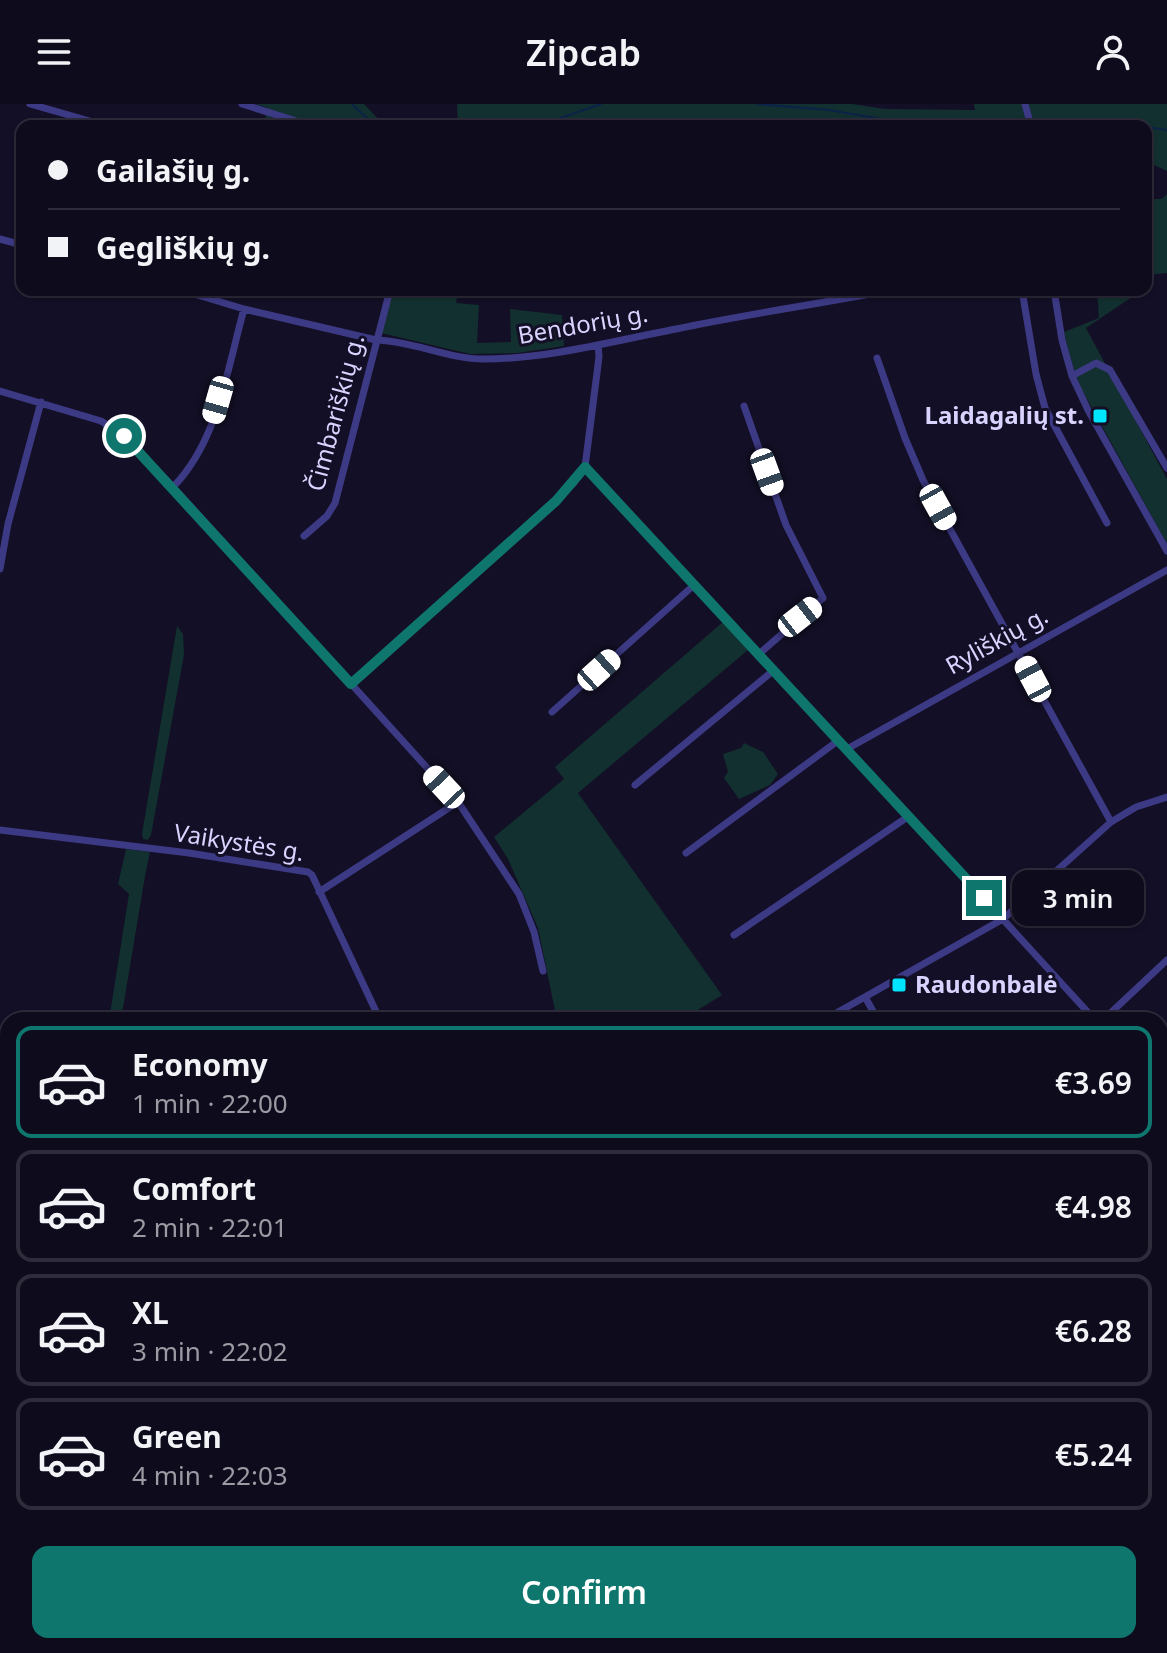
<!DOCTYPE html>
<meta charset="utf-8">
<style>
:root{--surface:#0e0b1c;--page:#171425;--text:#f1f3f6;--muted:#9b9ba3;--line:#2e2b3b;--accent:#0f766e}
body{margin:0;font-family:"Noto Sans",sans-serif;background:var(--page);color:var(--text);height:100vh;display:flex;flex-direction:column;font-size:30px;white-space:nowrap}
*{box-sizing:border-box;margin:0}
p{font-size:26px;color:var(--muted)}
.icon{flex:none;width:44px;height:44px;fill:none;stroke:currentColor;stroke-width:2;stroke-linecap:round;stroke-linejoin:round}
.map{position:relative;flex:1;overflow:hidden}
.panel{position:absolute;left:0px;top:908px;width:1168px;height:642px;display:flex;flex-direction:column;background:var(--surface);border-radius:24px 24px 0 0;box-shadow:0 2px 6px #0004,0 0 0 2px var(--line)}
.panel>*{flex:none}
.banner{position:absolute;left:16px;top:16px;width:1136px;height:176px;border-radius:16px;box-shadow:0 2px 6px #0004,0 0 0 2px var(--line);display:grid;align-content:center;height:176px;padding:0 32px;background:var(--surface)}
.end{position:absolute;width:36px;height:36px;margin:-18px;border:10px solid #0f766e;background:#fff;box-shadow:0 0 0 4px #fff}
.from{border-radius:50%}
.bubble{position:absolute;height:56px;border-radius:16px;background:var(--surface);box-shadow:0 2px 6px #0004,0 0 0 2px var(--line);font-size:26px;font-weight:600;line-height:56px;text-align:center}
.car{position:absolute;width:24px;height:48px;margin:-24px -12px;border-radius:10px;box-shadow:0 0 6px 2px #0007;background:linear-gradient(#fff 24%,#345 0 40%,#fff 0 76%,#345 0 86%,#fff 0)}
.banner b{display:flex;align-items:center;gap:28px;height:76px;font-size:30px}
.banner b+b{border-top:2px solid var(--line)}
.banner i{width:20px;height:20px;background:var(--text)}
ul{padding:14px 0 0;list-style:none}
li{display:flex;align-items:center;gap:24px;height:112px;margin:0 16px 12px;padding:0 16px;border:4px solid var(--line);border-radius:16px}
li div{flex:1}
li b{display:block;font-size:30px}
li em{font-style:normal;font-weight:600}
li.current{border-color:var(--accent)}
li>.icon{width:72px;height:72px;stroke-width:1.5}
.primary-button{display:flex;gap:16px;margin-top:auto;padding:16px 32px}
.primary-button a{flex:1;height:92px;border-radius:16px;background:var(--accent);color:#fff;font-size:32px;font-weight:600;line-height:92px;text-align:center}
header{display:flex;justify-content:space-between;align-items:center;height:104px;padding:0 32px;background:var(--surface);font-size:36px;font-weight:600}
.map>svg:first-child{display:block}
.green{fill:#12302f}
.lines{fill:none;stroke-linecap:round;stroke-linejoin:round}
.stream{stroke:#0c2248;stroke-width:2}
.minor{stroke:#3d3a85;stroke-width:7}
.route{stroke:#0f766e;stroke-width:10}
.poi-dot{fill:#00e5ff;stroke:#130f26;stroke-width:3}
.labels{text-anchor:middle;stroke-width:6;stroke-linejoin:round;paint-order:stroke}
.street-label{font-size:24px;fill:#d9d4ff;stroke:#130f26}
.poi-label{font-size:24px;font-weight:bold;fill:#d9d4ff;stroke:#130f26;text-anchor:end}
</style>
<header><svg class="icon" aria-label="menu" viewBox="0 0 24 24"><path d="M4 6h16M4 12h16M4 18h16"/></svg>Zipcab<svg class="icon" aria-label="person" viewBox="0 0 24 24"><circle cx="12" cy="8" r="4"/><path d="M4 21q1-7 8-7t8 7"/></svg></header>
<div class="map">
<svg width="1167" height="1549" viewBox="0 0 1167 1549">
<rect width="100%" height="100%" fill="#130f26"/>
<path class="green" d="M255,0H364L385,22H263L268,4Z
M457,0H852L885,5L975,6L974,0H1022L1028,22H787L725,17L702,22H458Z
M1028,0H1167V67L1152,60L1146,61V22H1035Z
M1167,90V169L1146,171V95H1162Z
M393,186H458L456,199L479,201L477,239L511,238L510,205L562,211L564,242L517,249L470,250L381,229Z
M1097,186H1128L1132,193L1086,224L1167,375V440L1081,284L1071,258L1064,228L1099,214Z
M723,518L748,546L578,689L722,891L682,916H557L538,824L508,755L494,733L564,675L555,663Z
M177,522L183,530L184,551L151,731L148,736L143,735L142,730Z
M744,639L763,648L778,670L770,681L739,695L724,674L728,668L723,650L741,644Z
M126,745L150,748L145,772L121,916H109L129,790L118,780Z
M760,1542H1067L1054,1549H762Z"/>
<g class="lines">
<path class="stream" d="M352,0L373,20
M757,0L829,6L922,22
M1044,15L1134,22
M537,22L601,0
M954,22L1025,16
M1146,23L1167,26"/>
<path class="minor" d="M30,0L107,22
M242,0L312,22
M1025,0L1031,22
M726,22H770
M0,135L22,141
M181,186L244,205L376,236C413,237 448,255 484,255C548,255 613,237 676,225C747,210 819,200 891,186
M1022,186L1036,270L1045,304L1107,419
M1054,186L1062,236L1072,272L1088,306L1167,447
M877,254L905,334L923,376L1111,718
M1072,272L1096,259L1110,266L1167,364
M0,287L101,317L124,332L173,383L458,698L519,790L534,828L543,867
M744,302L786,421L823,494L759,550
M585,363L839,636L1095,916
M173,383C218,337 227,266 244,205
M304,432L327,412L335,399L390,186
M0,465L8,420L41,298
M351,580L573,380L585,363L599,253L598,241
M552,608L694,481
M847,645L1167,466
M635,681L774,566
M0,726L189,749L308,768L312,771L380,916
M686,749L839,636
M319,788L458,698
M734,831L909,712
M865,893L878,916
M824,916L1003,815L1111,718L1136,703L1167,693
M1103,916L1167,856
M1160,989L1167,996
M0,1101L8,1097
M0,1314L8,1310
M1160,1322L1167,1323
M0,1373L8,1383
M0,1393L8,1386
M0,1516L8,1512
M143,1542L150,1549
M111,1549L120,1542"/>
</g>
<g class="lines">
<path class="route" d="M124,332L351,580L556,397L585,363L984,794"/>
</g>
<g class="poi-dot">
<rect x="1092" y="304" width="16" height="16" rx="4"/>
<rect x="891" y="873" width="16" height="16" rx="4"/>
</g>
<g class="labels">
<g class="street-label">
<text transform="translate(583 221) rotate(-10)" y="8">Bendorių g.</text>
<text transform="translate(336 309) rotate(-75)" y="8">Čimbariškių g.</text>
<text transform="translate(997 537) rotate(-29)" y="8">Ryliškių g.</text>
<text transform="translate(239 739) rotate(9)" y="8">Vaikystės g.</text>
</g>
<g class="poi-label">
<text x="1084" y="320">Laidagalių st.</text>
<text x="915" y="889" text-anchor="start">Raudonbalė</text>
</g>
</g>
</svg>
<i class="end from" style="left:124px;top:332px"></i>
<i class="end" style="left:984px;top:794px"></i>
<div class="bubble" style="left:1012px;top:766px;width:132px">3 min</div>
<i class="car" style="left:218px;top:296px;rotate:196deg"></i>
<i class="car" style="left:767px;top:368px;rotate:160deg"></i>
<i class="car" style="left:938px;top:403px;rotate:151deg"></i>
<i class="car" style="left:800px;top:513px;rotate:52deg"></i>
<i class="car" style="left:599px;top:566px;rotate:48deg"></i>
<i class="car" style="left:1033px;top:575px;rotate:332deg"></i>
<i class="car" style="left:444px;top:683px;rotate:317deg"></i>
<div class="banner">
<b><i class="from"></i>Gailašių g.</b>
<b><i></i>Gegliškių g.</b>
</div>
<section class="panel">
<ul>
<li class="current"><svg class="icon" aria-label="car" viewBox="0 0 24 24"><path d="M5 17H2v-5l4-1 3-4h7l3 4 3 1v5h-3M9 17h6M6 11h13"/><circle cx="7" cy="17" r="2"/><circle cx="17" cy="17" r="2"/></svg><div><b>Economy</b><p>1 min · 22:00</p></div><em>€3.69</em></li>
<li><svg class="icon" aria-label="car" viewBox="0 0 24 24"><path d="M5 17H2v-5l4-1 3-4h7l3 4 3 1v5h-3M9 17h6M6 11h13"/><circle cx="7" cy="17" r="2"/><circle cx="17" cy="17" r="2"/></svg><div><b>Comfort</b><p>2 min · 22:01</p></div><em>€4.98</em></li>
<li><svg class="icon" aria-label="car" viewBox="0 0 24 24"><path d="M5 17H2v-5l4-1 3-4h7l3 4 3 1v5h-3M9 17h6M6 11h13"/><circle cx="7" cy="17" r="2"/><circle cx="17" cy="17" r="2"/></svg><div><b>XL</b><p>3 min · 22:02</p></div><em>€6.28</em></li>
<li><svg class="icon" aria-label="car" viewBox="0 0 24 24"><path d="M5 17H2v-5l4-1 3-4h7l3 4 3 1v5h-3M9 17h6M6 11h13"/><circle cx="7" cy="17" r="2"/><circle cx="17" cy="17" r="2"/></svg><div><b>Green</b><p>4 min · 22:03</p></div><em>€5.24</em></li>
</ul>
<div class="primary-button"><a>Confirm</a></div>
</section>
</div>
